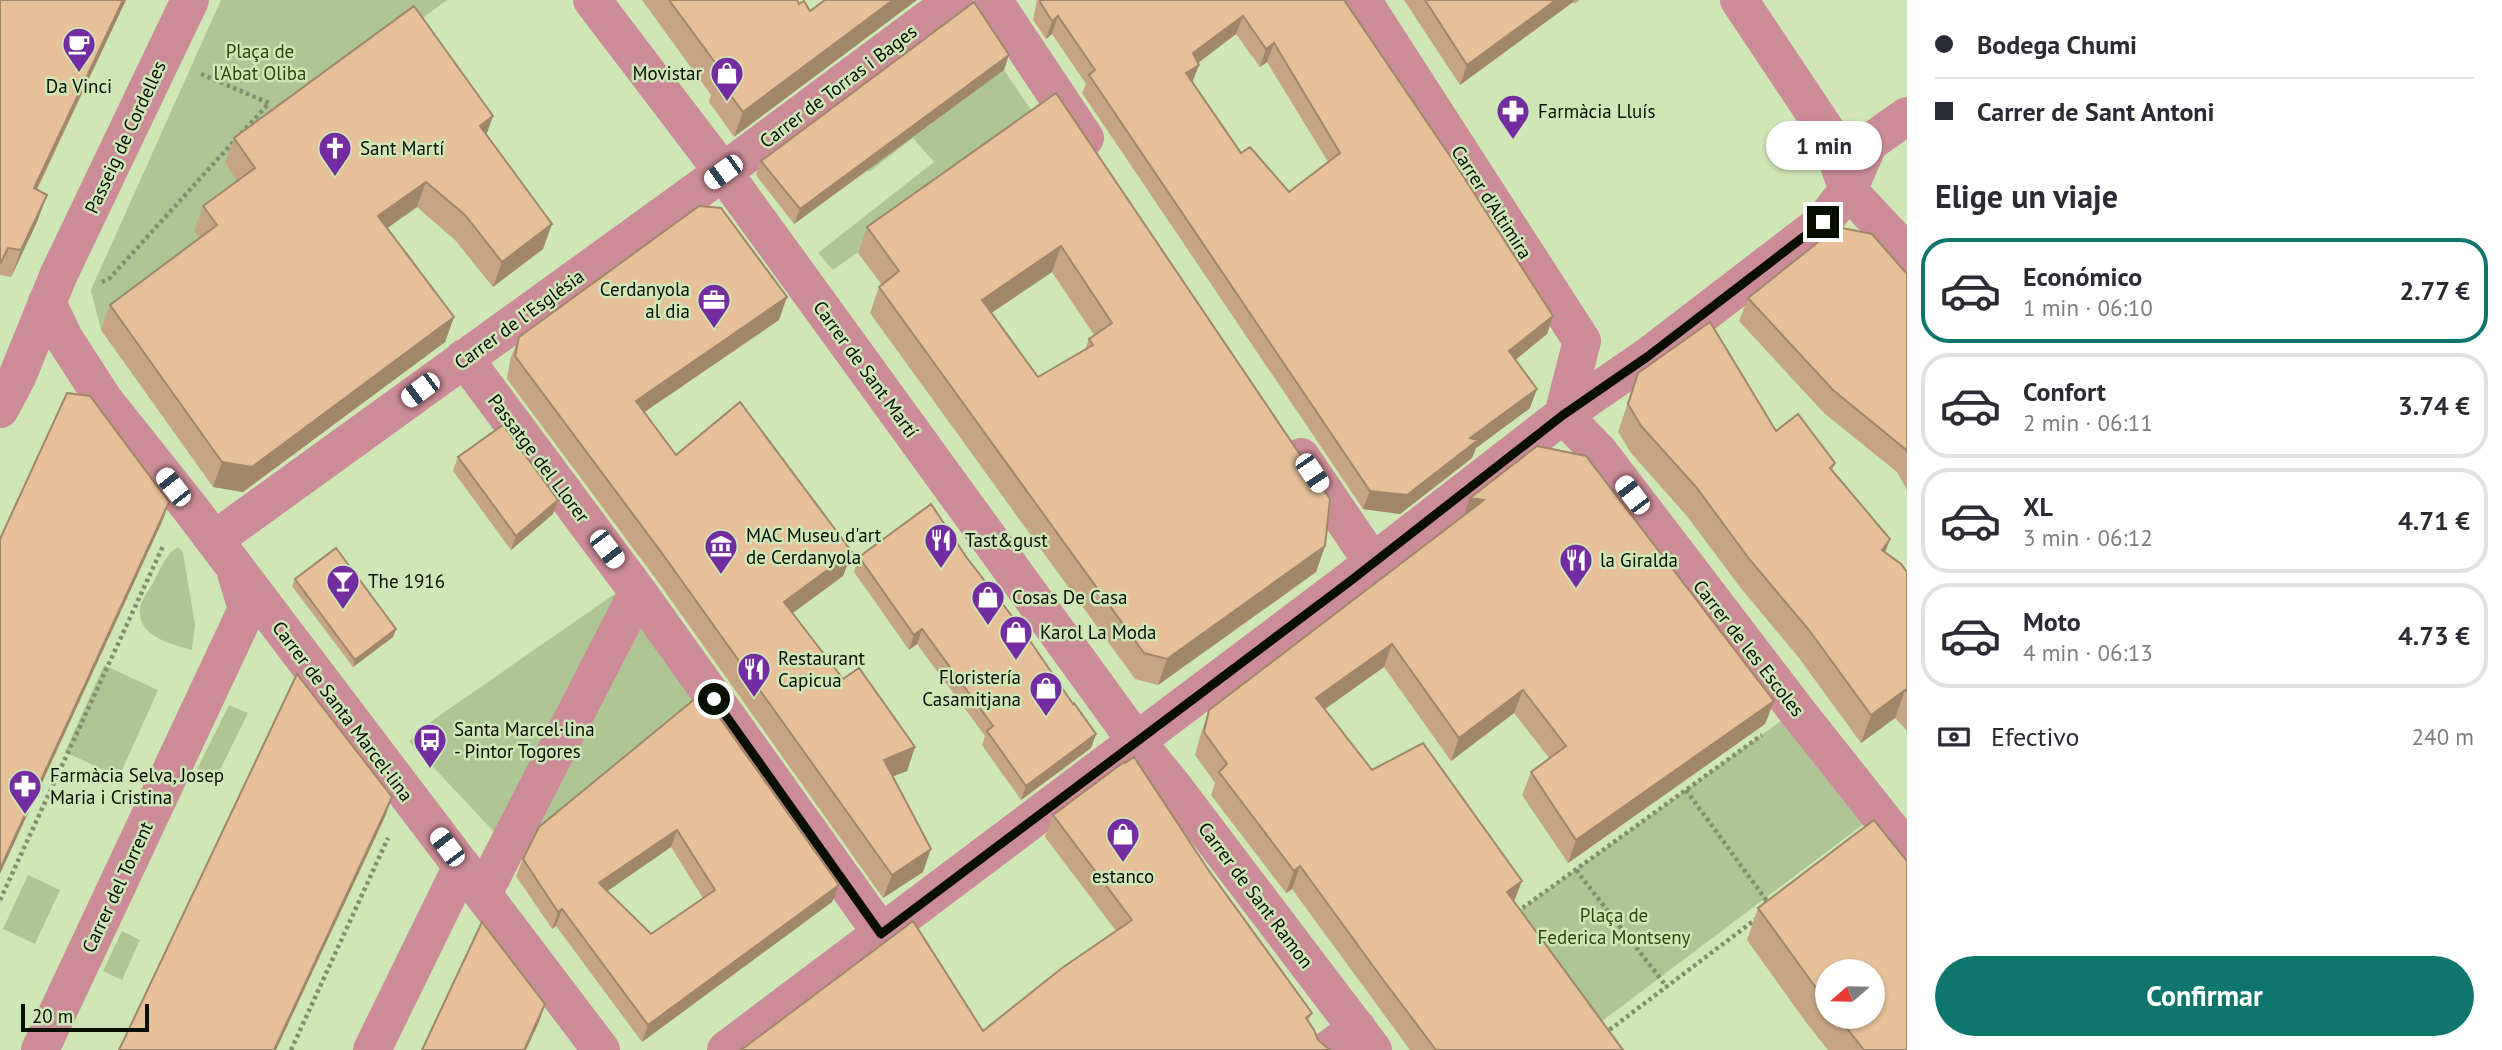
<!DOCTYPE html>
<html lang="es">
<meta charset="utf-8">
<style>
:root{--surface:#fff;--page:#f2f2f3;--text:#2b2b33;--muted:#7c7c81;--line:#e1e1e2;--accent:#0f766e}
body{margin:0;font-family:"PT Sans",sans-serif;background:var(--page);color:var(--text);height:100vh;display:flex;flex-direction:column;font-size:26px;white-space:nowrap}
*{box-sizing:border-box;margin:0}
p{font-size:23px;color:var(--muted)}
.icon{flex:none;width:38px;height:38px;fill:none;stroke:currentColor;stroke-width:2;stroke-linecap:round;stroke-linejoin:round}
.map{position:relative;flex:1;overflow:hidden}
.drawer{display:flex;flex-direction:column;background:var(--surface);width:595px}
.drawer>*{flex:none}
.guide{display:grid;align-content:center;height:154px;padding:0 28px;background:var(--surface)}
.needle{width:46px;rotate:250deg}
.controls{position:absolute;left:1815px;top:959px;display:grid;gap:14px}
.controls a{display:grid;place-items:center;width:70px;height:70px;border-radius:50%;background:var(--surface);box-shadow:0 2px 5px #0004;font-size:35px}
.scale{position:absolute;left:21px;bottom:18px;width:128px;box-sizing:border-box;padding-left:7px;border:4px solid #080f01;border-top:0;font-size:19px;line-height:24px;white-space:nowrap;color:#080f01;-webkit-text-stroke:5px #cfe6b6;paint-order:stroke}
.end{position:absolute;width:32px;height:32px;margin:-16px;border:9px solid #080f01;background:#fff;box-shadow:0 0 0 4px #fff}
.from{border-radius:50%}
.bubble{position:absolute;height:49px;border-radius:24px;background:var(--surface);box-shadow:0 2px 5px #0004;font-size:23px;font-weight:700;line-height:49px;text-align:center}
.car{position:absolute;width:21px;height:42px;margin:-21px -10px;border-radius:9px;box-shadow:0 0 5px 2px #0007;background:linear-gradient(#fff 24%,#345 0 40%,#fff 0 76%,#345 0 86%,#fff 0)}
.guide b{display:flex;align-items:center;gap:24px;height:66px;font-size:26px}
.guide b+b{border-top:2px solid var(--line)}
.guide i{width:18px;height:18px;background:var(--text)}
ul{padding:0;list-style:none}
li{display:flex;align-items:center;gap:21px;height:105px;margin:0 14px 10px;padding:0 14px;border:4px solid var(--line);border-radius:28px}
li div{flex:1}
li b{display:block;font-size:26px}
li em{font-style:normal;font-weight:700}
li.current{border-color:var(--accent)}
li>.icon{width:63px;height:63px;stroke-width:1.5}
h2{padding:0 28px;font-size:32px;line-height:84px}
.pay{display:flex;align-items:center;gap:18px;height:77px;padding:0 28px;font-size:26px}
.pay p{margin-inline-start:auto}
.cta{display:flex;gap:14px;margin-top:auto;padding:14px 28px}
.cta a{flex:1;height:80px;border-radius:42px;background:var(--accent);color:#fff;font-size:28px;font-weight:700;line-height:80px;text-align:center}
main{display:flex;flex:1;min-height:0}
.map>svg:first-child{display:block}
.green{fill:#aec595}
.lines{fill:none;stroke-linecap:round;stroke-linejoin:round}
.path{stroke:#7f8f6d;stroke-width:4.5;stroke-dasharray:3.5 3.5;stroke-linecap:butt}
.street{stroke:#cc8c97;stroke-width:38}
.wall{fill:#c5a583;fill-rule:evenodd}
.shaded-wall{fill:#a0866a}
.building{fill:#e5c098;stroke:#a0866a;stroke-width:2;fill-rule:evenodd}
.route{stroke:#080f01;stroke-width:9}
.labels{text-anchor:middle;stroke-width:5;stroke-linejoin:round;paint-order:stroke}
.park-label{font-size:19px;fill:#2f460a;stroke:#cfe6b6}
.poi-label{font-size:19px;fill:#080f01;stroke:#cfe6b6;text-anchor:start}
.street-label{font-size:19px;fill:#080f01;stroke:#cfe6b6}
</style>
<main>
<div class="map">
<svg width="1907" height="1050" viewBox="0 0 1907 1050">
<rect width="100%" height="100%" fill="#cfe6b6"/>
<path class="green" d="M221,0H447L225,163L246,193L194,231L204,245L170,278L101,330L91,290Z
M1004,70L1040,123L833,270L818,253L934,162L913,138L869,172L854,152Z
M178,547L183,552L195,625L192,650C171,644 137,637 140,608C141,600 149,590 153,583C160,569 165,555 178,547Z
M619,591L698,710L511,850L409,741L436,718Z
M104,665L158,690L119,777L65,752Z
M229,705L248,713L216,778L197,769Z
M1796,710L1869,820L1597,1025L1516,913Z
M28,875L60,890L35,944L3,929Z
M122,931L140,940L122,980L103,971Z"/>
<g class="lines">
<path class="path" d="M201,74L269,103L240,135
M102,282L110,278L234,141
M1686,790L1769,904
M1576,870L1667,987
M0,900L164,544
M1517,912L1762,735
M1604,1034L1756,919
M291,1050L388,838"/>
<path class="street" d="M592,0L723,172L1136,741L1172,785L1373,1050
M993,0L1085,138
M1362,0L1582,341L1563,415L1599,452L1796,710L1907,850
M1739,0L1827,132L1848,190L1907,253
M47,302L64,338L104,400L190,508L601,1050
M464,358L638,592L882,934
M0,409L17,377L59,274L190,0
M1301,457L1373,563
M214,540L723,172L954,0
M490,880L638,592
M40,1050L247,609L236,573
M372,1050L462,866
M726,1050L1349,581L1563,415L1647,357L1823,222L1848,190L1869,143L1907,116
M1328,1050L1357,1028"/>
</g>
<path class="wall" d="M0,0H126L37,190V222L11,277L0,275Z
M642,0H797L734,137L709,102L711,95Z
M1037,0H1344L1553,316L1547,334L1515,360L1530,408L1476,448L1472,458L1400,514L1363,509L1082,93L1086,84L1052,34L1046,39L1033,20ZM1236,34L1260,67L1267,62L1328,162L1289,192L1241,153L1192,82L1199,65L1198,63Z
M1404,0H1580L1574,4L1573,2L1460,85Z
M1004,70L794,224L756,175L761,161Z
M1056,93L1325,546L1316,572L1158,685L1135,679L870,313L879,287L882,285L858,253L867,227ZM1052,272L1094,335L1089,339L1085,350L1038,377L991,313Z
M493,116L486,135L543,249L493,287L455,240L417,207L387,228L454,317L445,342L243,492L213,487L101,330L110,305L199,238L194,231L203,206L237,181L225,163L234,138Z
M1907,274V490L1897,472L1824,413L1739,321L1748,298Z
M779,320L644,412L676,455L852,552L843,576L793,613L843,679L915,747L907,771L893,776L923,872L883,898L656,579L507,379L510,360L519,337Z
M1638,373L1776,431L1835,463L1832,470L1890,539L1885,552L1907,572V731L1895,718L1861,743L1799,658L1740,587L1686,515L1631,453L1618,432Z
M458,457L553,514L511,550L453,471Z
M1464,516L1774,701L1765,724L1568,863L1522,795L1531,772L1549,758L1514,713L1451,761L1384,667L1325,709L1372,770L1514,902L1623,1050H1410L1292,889L1286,893L1211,795L1215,783L1195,755L1201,733L1209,710Z
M859,557L967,558L1073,704L1096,734L1091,748L1021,800L982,745L985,736L917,644L909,650L854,572Z
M295,579L396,629L393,637L353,667L292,586Z
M702,693L832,902L642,1042L556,926L552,929L516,876L523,859ZM671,847L703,898L651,934L607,891Z
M1053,815L1207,868L1312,1013L1308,1022L1318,1040L983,1031L1116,931L1045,837Z
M1874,820L1907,861V1050H1828L1808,1025L1747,940L1758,908ZM1827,971H1872V1017H1827Z"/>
<path class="shaded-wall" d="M123,0H126L24,215L34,188Z
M893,0H917L734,137L743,112Z
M1556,0H1574L1573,2L1460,85L1467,65Z
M1058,16L1052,34L1046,39L1052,21Z
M1243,16L1236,34L1186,72L1193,53Z
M1274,43L1267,62L1260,67L1266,49Z
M1009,55L1004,70L794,224L800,209Z
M1199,65L1192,83L1186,73Z
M493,116L484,141L480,126Z
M426,182L417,207L369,241L378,216Z
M47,195L37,222L11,277L21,250Z
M552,224L543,249L493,287L502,262Z
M1061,246L1052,272L972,326L982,300Z
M787,297L779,320L627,424L636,401Z
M1553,316L1547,334L1503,370L1509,351Z
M454,317L445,342L243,492L213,487L222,462Z
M1537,389L1530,408L1476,448L1472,458L1400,514L1363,509L1370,491L1470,438Z
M1470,498L1484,500L1462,521Z
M558,500L553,514L511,550L516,536Z
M169,502L162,522L0,874V869Z
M1890,539L1880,566L1882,550Z
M1325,546L1316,572L1158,685L1167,659Z
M852,552L843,576L776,625L784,602Z
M396,629L393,637L353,667L355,660Z
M922,629L917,644L909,650L914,635Z
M1392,644L1384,667L1308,721L1316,698Z
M1523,690L1514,713L1451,761L1459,738Z
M1905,690L1895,718L1861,743L1871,715Z
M1774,701L1765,724L1568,863L1576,840Z
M1096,734L1091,748L1021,800L1026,786Z
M915,747L907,771L876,783L884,760Z
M392,797L385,817L276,1050H274Z
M677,830L671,847L593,901L599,883Z
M931,849L923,872L883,898L892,875Z
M1300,866L1292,889L1286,893L1294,871Z
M1522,881L1513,904L1507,892Z
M839,885L832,902L642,1042L648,1025Z
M562,909L556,926L552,929L558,912Z
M545,1004L539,1022L526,1050H524Z"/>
<path class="building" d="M0,0H123L34,188L47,195L21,250L8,248L0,264Z
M669,0H797L799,4L804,1L810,11L825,0H893L743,112L718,78L722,72Z
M1040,0H1344L1456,165L1553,316L1509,351L1537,389L1470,438L1478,440L1407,495L1370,491L1089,75L1095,70L1058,16L1052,21L1040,2ZM1243,16L1266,49L1274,43L1340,153L1289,192L1250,147L1241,153L1186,73L1199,65L1193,53Z
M1425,0H1556L1467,65Z
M974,2L1009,55L800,209L761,161Z
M414,6L493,116L480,126L552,224L502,262L465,215L426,182L378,216L454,317L252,467L222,462L110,305L217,225L203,206L255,168L234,138Z
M1056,93L1330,499L1325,546L1167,659L1144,653L879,287L899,271L867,227ZM1061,246L1112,323L1089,339L1093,345L1038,377L982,300Z
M699,206L721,208L787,297L636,401L676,455L740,402L852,552L784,602L843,679L859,668L915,747L884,760L931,849L892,875L664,556L515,356L519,337Z
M1837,227L1872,234L1907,274V452L1905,449L1833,390L1748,298Z
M1710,322L1776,431L1798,414L1835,463L1830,468L1890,539L1882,550L1901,564L1907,572V692L1905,690L1871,715L1809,630L1750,560L1696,487L1641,426L1628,404L1638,373Z
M67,393L90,396L169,502L0,869V539Z
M503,425L558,500L516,536L458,457Z
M1537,446L1586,456L1774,701L1576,840L1531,772L1566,746L1523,690L1459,738L1392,644L1316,698L1372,770L1423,743L1522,881L1507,892L1623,1050H1436L1384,981L1300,866L1294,871L1219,772L1227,764L1204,732L1209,710L1484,500L1470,498Z
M931,504L967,558L1022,629L1073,704L1074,703L1096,734L1026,786L987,731L993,726L922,629L914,635L859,557Z
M336,548L396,629L355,660L295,579Z
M297,674L392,797L274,1050H119Z
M702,693L839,885L648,1025L562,909L558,912L523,859L539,827ZM677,830L715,890L651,934L599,883Z
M1134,757L1207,868L1312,1013L1306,1018L1314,1030L1318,1040L1330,1050H741L913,921L983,1031L1062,968L1132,920L1053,815L1124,762L1125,763Z
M1874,820L1907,861V1050H1864L1838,1017H1872V971H1827V1003L1758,908Z
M482,922L545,1004L524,1050H422Z"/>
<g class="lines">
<path class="route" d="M714,699L881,934L1349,582L1563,415L1647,357L1823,222"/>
</g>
<defs>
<symbol id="cafe-pin" viewBox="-11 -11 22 30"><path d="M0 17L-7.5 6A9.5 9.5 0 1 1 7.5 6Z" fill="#732da0" stroke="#cfe6b6"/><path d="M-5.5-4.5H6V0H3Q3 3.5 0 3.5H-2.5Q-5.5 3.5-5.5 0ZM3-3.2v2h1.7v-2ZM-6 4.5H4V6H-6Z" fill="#fff"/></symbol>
<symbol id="shop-pin" viewBox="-11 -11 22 30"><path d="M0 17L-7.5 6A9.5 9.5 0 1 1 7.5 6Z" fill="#732da0" stroke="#cfe6b6"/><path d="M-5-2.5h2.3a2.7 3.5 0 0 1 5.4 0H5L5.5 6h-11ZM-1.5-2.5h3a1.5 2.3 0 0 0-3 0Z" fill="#fff"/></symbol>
<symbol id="pharmacy-pin" viewBox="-11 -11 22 30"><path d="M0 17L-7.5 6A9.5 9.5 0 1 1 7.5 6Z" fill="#732da0" stroke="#cfe6b6"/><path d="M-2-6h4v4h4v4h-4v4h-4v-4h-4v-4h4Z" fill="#fff"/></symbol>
<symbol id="church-pin" viewBox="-11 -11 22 30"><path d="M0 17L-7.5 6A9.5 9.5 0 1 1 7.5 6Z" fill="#732da0" stroke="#cfe6b6"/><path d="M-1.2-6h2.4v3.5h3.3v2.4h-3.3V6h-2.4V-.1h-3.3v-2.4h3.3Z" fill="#fff"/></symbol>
<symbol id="office-pin" viewBox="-11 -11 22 30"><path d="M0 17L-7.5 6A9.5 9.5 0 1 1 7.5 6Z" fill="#732da0" stroke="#cfe6b6"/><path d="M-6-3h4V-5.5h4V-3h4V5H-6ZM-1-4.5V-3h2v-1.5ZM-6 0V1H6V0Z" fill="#fff"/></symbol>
<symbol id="restaurant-pin" viewBox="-11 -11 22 30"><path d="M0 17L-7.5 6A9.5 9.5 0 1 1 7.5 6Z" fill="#732da0" stroke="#cfe6b6"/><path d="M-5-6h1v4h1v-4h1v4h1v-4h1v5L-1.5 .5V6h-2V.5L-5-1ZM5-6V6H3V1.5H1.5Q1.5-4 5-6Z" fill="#fff"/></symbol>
<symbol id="museum-pin" viewBox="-11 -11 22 30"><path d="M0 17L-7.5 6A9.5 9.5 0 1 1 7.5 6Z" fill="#732da0" stroke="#cfe6b6"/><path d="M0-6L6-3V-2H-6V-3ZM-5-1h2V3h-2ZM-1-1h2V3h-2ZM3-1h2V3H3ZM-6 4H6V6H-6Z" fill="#fff"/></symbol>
<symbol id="bar-pin" viewBox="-11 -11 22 30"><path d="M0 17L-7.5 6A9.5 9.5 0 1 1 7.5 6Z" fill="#732da0" stroke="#cfe6b6"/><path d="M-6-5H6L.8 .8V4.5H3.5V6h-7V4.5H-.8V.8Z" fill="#fff"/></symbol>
<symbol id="bus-pin" viewBox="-11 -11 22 30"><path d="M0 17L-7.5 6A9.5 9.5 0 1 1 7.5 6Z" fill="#732da0" stroke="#cfe6b6"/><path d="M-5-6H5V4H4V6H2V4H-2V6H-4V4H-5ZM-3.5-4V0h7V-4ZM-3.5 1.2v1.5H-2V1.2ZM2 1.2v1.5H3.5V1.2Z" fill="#fff"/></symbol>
</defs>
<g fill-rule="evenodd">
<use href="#cafe-pin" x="60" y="25" width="38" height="52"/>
<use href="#shop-pin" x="708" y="54" width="38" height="52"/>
<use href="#pharmacy-pin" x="1494" y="92" width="38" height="52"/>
<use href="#church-pin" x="316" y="129" width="38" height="52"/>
<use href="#office-pin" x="695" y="281" width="38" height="52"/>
<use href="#restaurant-pin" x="922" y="521" width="38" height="52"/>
<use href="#museum-pin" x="702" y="527" width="38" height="52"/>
<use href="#restaurant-pin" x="1557" y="541" width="38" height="52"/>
<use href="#bar-pin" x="324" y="562" width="38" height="52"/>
<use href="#shop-pin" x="969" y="578" width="38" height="52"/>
<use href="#shop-pin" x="997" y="613" width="38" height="52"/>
<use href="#restaurant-pin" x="735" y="650" width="38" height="52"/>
<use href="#shop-pin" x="1027" y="669" width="38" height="52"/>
<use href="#bus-pin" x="411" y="721" width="38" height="52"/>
<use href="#pharmacy-pin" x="6" y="767" width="38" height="52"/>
<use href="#shop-pin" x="1104" y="815" width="38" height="52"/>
</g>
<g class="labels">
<g class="park-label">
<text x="260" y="58">Plaça de<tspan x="260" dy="22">l'Abat Oliba</tspan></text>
<text x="1614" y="922">Plaça de<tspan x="1614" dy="22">Federica Montseny</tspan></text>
</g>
<g class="poi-label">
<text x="702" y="80" text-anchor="end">Movistar</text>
<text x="79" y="93" text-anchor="middle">Da Vinci</text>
<text x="1538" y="118">Farmàcia Lluís</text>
<text x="360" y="155">Sant Martí</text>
<text x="690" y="296" text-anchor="end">Cerdanyola<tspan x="690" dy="22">al dia</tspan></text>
<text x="746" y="542">MAC Museu d'art<tspan x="746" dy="22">de Cerdanyola</tspan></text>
<text x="965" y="547">Tast&amp;gust</text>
<text x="1600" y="567">la Giralda</text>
<text x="368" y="588">The 1916</text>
<text x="1012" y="604">Cosas De Casa</text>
<text x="1040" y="639">Karol La Moda</text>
<text x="778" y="665">Restaurant<tspan x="778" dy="22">Capicua</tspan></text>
<text x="1021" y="684" text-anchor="end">Floristería<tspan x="1021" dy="22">Casamitjana</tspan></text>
<text x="454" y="736">Santa Marcel·lina<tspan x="454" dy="22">- Pintor Togores</tspan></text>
<text x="50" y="782">Farmàcia Selva, Josep<tspan x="50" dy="22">Maria i Cristina</tspan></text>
<text x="1123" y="883" text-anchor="middle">estanco</text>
</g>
<g class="street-label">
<text transform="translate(838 86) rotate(-37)" y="7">Carrer de Torras i Bages</text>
<text transform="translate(125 137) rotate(-65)" y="7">Passeig de Cordelles</text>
<text transform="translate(1492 202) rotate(57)" y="7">Carrer d'Altimira</text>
<text transform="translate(519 319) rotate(-36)" y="7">Carrer de l'Església</text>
<text transform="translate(866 369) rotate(54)" y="7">Carrer de Sant Martí</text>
<text transform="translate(539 458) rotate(53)" y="7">Passatge del Llorer</text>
<text transform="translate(1749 648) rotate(52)" y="7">Carrer de les Escoles</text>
<text transform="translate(343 711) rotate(53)" y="7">Carrer de Santa Marcel·lina</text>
<text transform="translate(117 887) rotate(-65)" y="7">Carrer del Torrent</text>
<text transform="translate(1256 895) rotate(53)" y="7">Carrer de Sant Ramon</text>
</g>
</g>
</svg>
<div class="controls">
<a><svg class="needle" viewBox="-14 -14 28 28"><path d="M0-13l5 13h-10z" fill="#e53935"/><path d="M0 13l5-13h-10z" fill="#7c7c81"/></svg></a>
</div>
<div class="scale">20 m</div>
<i class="end from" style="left:714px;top:699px"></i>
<i class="end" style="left:1823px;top:222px"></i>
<div class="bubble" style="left:1766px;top:121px;width:116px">1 min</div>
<i class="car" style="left:723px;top:172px;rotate:234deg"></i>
<i class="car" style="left:420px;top:390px;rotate:233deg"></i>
<i class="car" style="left:1312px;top:473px;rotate:146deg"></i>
<i class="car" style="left:173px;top:487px;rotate:322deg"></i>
<i class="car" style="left:1632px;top:495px;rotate:323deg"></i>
<i class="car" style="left:607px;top:549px;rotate:143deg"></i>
<i class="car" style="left:447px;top:847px;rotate:323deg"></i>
</div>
<section class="drawer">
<div class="guide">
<b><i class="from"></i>Bodega Chumi</b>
<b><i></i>Carrer de Sant Antoni</b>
</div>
<h2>Elige un viaje</h2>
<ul>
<li class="current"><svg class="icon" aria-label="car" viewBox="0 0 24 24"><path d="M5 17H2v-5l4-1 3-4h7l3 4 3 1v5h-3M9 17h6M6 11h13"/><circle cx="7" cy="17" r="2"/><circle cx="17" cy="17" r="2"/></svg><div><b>Económico</b><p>1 min · 06:10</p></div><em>2.77 €</em></li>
<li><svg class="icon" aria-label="car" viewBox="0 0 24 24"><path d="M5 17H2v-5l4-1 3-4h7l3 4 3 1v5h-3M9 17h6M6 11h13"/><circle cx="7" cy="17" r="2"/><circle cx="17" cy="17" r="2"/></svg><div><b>Confort</b><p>2 min · 06:11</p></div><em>3.74 €</em></li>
<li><svg class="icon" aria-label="car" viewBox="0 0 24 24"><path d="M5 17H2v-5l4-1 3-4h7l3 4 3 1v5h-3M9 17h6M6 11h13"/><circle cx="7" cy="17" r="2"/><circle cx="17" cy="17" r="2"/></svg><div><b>XL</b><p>3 min · 06:12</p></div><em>4.71 €</em></li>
<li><svg class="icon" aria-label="car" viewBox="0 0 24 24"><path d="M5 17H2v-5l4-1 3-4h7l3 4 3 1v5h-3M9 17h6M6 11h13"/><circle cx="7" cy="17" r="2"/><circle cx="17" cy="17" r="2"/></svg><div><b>Moto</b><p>4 min · 06:13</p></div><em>4.73 €</em></li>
</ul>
<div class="pay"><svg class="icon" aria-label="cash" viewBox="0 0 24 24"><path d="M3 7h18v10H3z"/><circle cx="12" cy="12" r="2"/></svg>Efectivo<p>240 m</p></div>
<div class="cta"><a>Confirmar</a></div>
</section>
</main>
